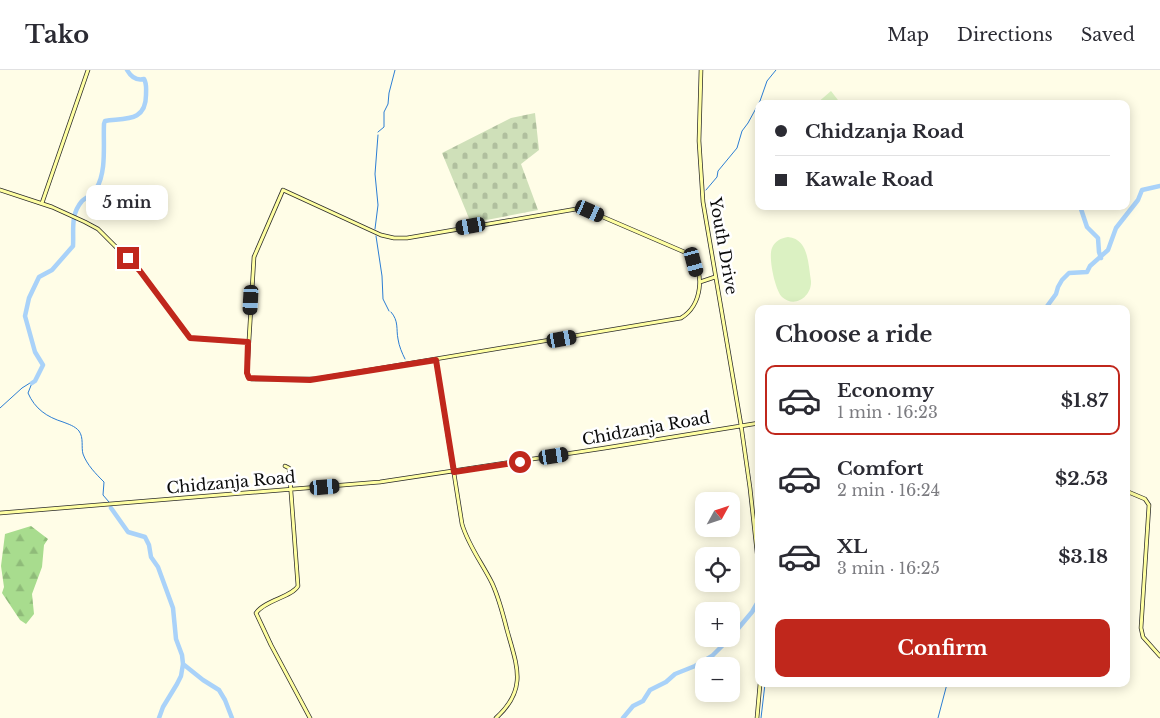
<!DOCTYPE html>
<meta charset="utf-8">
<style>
:root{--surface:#fff;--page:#f2f2f3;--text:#2b2b33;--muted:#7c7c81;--line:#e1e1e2;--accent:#c0271c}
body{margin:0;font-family:"Libre Baskerville",serif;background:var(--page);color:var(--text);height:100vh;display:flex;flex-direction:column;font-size:19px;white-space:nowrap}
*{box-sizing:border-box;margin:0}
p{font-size:16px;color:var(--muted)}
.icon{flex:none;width:28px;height:28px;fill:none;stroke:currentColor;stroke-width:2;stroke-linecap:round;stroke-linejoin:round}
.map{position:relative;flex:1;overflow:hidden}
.sheet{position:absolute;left:755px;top:235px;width:375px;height:382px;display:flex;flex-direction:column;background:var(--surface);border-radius:10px;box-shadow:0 2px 12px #0003}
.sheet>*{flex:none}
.guide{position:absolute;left:755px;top:30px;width:375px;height:110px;border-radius:10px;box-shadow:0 2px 12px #0003;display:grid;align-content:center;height:110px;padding:0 20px;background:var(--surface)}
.needle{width:32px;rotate:50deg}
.buttons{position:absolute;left:695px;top:422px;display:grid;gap:10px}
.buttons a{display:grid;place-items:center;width:45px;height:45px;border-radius:10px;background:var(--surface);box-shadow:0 2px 12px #0003;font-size:25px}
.end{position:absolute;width:22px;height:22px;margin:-11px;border:6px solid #c0271c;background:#fff;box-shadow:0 0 0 2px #fff}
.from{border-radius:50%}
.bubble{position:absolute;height:35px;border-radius:10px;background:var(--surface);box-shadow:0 2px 12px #0003;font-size:16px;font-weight:800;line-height:35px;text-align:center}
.car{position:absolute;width:15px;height:30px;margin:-15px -8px;border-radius:6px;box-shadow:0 0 4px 1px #0007;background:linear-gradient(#222 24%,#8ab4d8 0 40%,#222 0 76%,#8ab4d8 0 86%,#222 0)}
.guide b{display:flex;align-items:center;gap:18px;height:48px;font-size:19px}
.guide b+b{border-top:1px solid var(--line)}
.guide i{width:12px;height:12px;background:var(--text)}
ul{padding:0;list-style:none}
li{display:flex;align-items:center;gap:15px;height:70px;margin:0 10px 8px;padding:0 10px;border:2px solid transparent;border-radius:10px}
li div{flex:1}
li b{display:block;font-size:19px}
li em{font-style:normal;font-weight:800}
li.current{border-color:var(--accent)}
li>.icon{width:45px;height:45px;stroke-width:1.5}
h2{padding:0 20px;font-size:22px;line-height:60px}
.action{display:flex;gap:10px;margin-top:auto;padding:10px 20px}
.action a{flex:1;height:58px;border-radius:10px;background:var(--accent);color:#fff;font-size:20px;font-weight:800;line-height:58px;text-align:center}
header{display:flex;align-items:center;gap:30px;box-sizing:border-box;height:70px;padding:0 25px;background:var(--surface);border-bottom:1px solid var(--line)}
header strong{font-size:24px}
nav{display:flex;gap:28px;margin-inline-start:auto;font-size:18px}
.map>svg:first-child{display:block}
.forest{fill:url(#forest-firs)}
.cemetery{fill:url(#cemetery-stones)}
.pitch{fill:#dbf1c2}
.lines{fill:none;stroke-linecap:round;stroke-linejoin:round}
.stream{stroke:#2c7ed4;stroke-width:1}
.river{stroke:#a9d2f9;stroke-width:4.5}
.secondary-casing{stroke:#2c2c2c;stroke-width:4.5}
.secondary{stroke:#ffffa2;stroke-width:3}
.route{stroke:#c0271c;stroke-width:6}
.labels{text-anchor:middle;stroke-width:5;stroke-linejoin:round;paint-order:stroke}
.street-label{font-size:16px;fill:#0a0a0a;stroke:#fff}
</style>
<header>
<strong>Tako</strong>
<nav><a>Map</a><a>Directions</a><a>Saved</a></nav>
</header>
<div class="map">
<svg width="1160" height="648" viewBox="0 0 1160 648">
<defs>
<pattern id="forest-firs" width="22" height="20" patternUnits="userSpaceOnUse" patternTransform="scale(1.25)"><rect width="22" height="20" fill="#a8dc8e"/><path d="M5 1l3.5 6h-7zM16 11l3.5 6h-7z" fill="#8fbb79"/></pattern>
<pattern id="cemetery-stones" width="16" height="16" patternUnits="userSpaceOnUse" patternTransform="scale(1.25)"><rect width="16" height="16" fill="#cfe0b9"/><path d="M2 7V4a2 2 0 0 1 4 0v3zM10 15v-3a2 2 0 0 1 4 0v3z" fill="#b0bf9e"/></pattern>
</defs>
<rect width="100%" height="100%" fill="#fffde7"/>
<path class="forest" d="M31,456L48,469L44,475L42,497L32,524L34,544L26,554L20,550L2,523L4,517L1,496L5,464Z"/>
<path class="cemetery" d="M535,43L539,80L521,94L538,140L471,153L442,83L511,48Z"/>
<path class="pitch" d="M831,21L841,34H816Z
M788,167C809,169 808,194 811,211C812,226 795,239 782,227C775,220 768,187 772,178C775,171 781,168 788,167Z"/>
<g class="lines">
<path class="stream" d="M378,62L384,57V42L388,34L389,23L395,0
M706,120L717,107L718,101L737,78L742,61L748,53L760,31L767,11L776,0
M375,159L378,135L375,104L378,65
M376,166L382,206L383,229L389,241
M391,242C399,251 396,259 398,269C399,276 402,283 405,289
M32,313L28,323C35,339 47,347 63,352C68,354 75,356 79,361C84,368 81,377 83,384C87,395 96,404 104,412L103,425L109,432
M0,338L22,318L30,313
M761,648L765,614
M938,648L947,614"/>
<path class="river" d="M1080,136L1087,157L1098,168L1099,182L1101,188
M1045,239L1056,224L1058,217L1062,210L1069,203L1087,202L1090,196L1108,180L1116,158L1138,130L1142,120L1160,116
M32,313L35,311L43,295L35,282L25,246L29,228L39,207L52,200L73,176C74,160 70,145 82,131C86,127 93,125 96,119C107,102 103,73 104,54L105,51C125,48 146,52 146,25C146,19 147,14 144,9C136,11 131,7 127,0
M111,438L128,462L145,467L149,475L151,487L158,497L173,538L176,569L182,585L183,594L181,606L177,614L163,637L159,648
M731,567L752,542L759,530
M183,594L203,610L219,620L225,630L232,648
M623,648L633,636L643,631L650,620L666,612L675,604L695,596L712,586L729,569"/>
<defs>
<path id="secondary" d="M701,0L699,71L703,132L741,355L750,418L759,500
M0,120L52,137L85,152L98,159L140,201L190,268L248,272
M283,120L381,165L394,168H407L582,138L689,184C706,202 702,236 681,248L316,309H251L248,307L247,303L254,187Z
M42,133L88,0
M700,212L715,207
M436,290L462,454C468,475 482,493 492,513C499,528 503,544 507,560C517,596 528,619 496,648
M285,396L289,398L290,409L298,516C292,527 265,530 256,543L271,575L310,648
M1126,421L1145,429L1149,435L1141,558L1143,567L1160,586
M0,443L380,412L605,378L759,353
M759,516V529
M757,648L760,614"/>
</defs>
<use href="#secondary" class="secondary-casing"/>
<use href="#secondary" class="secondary"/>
</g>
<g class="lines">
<path class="route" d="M128,188L140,201L190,268L248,272L247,303L249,308L310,310L436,290L454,402L520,392"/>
</g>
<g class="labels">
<g class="street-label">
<text transform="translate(724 176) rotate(80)" y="6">Youth Drive</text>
<text transform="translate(646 358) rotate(-10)" y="6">Chidzanja Road</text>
<text transform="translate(231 412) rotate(-5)" y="6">Chidzanja Road</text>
</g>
</g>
</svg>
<div class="buttons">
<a><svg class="needle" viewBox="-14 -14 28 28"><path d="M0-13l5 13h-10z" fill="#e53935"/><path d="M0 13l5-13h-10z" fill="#7c7c81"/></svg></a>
<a><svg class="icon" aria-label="locate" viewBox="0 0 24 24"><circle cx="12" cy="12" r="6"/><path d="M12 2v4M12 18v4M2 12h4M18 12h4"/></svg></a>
<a>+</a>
<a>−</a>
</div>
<i class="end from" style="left:520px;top:392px"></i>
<i class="end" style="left:128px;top:188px"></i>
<div class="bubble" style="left:86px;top:115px;width:82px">5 min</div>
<i class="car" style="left:590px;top:141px;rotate:114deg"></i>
<i class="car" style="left:471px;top:156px;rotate:260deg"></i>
<i class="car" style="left:694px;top:192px;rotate:165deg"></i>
<i class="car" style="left:251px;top:230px;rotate:183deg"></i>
<i class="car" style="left:562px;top:269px;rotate:80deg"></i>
<i class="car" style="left:554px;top:386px;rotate:81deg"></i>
<i class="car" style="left:325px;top:417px;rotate:85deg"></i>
<div class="guide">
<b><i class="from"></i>Chidzanja Road</b>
<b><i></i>Kawale Road</b>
</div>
<section class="sheet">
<h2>Choose a ride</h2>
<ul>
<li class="current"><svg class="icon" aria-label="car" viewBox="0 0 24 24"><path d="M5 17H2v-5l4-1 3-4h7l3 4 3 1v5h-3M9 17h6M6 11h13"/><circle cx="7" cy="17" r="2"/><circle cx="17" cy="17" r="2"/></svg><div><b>Economy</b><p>1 min · 16:23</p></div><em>$1.87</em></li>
<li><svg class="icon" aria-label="car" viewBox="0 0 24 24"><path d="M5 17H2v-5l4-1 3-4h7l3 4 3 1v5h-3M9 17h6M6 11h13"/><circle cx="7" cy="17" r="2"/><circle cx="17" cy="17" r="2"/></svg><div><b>Comfort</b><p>2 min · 16:24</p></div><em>$2.53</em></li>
<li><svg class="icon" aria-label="car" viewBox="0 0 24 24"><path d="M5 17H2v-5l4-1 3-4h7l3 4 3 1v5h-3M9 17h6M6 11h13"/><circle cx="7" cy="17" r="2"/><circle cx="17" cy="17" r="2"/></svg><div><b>XL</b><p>3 min · 16:25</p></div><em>$3.18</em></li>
</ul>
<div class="action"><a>Confirm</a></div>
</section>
</div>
